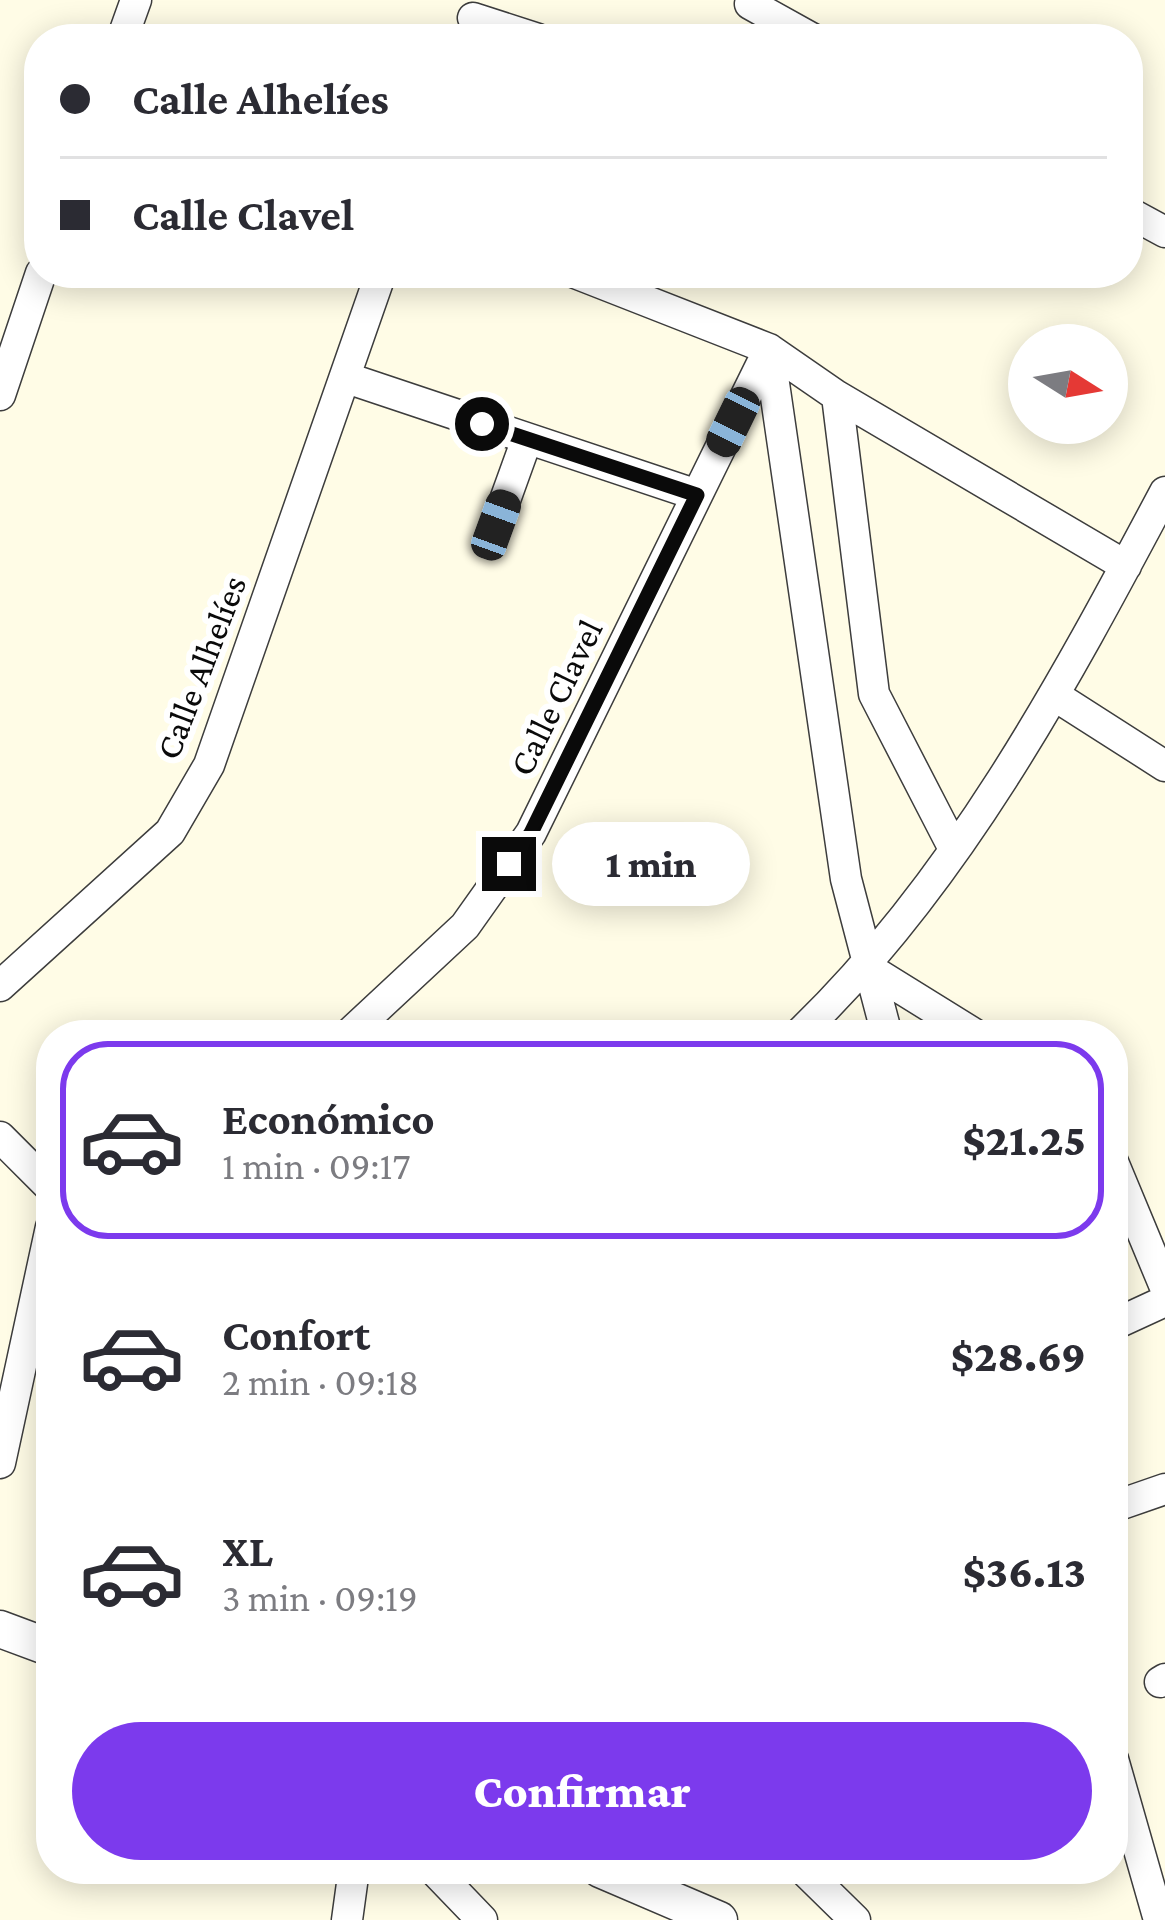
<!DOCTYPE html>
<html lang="es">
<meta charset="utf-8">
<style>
:root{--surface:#fff;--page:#f2f2f3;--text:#2b2b33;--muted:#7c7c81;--line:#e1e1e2;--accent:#7c3aed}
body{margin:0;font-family:"Crimson Pro",serif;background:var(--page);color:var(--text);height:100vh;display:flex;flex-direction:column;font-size:45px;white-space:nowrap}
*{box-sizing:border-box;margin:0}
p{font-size:39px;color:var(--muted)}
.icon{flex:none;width:66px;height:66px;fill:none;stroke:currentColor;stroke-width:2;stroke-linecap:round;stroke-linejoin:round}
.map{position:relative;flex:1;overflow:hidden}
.panel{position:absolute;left:36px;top:1020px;width:1092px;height:864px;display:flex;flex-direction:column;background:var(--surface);border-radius:48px;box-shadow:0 6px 30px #0003}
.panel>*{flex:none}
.top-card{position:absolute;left:24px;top:24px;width:1119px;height:264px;border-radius:48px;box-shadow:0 6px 30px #0003;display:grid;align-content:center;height:264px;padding:0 36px;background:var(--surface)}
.needle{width:78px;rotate:101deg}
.fabs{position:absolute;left:1008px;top:324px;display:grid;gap:24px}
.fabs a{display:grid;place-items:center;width:120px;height:120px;border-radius:50%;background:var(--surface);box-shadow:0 6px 30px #0003;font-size:60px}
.end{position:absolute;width:54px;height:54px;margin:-27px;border:15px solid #0a0a0a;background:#fff;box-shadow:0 0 0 6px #fff}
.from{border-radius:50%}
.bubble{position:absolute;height:84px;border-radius:42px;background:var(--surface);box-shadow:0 6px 30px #0003;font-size:39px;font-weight:800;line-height:84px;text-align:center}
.car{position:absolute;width:36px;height:72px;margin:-36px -18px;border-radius:15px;box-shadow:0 0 9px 3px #0007;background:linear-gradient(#222 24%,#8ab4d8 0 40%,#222 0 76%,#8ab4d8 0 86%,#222 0)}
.top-card b{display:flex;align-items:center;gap:42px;height:114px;font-size:45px}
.top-card b+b{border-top:3px solid var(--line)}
.top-card i{width:30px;height:30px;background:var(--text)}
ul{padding:21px 0 0;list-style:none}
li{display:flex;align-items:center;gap:36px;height:198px;margin:0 24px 18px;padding:0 12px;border:6px solid transparent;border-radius:48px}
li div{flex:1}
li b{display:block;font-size:45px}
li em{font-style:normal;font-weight:800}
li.on{border-color:var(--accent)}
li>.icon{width:108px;height:108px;stroke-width:1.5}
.button{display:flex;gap:24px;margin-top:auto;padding:24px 36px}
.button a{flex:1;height:138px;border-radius:72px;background:var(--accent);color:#fff;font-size:48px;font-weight:800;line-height:138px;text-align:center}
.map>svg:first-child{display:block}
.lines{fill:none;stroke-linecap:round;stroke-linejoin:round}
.minor-casing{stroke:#3d3d3d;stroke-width:33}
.tertiary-casing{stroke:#3d3d3d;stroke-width:39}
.minor{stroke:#fff;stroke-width:30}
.tertiary{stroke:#fff;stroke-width:36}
.route{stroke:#0a0a0a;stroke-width:15}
.labels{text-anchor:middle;stroke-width:12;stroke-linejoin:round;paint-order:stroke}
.street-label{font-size:36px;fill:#0a0a0a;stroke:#fff}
</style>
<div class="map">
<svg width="1165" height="1920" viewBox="0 0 1165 1920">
<rect width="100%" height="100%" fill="#fffce6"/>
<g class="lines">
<defs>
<path id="minor" d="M750,4L813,39
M473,18L538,39
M122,39L136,0
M1128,212L1165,232
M575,273L769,349L837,396L1126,566
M769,349L846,879L887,1035
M347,378L697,495
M0,395L41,273
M837,396L874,694L953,847
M496,525L527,439
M1057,697L1165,766
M868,968L976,1035
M0,986L170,832L209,765L381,273
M348,1035L465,926L531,833L769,349
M798,1035C956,884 1063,684 1165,492
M0,1137L51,1188
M1113,1162L1165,1287
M1113,1325L1165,1301
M0,1463L51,1227
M1113,1507L1165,1489
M1160,1682L1165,1679
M1113,1759L1159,1920
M433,1869L482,1920
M803,1869L855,1920
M347,1920L354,1869"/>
<path id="tertiary" d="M0,1629L51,1648
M600,1869L719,1920"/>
</defs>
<use href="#minor" class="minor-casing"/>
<use href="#tertiary" class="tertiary-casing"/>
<use href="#minor" class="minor"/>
<use href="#tertiary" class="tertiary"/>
</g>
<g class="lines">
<path class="route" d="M482,424L697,495L531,833L509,864"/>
</g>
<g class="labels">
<g class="street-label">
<text transform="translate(200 667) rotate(-69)" y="13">Calle Alhelíes</text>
<text transform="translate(555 697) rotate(-64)" y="13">Calle Clavel</text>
</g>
</g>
</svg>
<div class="fabs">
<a><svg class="needle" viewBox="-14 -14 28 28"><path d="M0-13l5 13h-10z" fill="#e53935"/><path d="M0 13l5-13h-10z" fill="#7c7c81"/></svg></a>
</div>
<i class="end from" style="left:482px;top:424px"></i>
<i class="end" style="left:509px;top:864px"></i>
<div class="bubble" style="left:552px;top:822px;width:198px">1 min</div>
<i class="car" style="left:733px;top:422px;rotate:206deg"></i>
<i class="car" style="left:496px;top:525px;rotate:20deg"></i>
<div class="top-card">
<b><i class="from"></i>Calle Alhelíes</b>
<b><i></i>Calle Clavel</b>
</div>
<section class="panel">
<ul>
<li class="on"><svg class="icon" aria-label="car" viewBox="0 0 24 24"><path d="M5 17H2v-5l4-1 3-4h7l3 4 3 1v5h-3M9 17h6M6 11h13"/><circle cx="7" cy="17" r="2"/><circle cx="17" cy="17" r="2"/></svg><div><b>Económico</b><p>1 min · 09:17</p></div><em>$21.25</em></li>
<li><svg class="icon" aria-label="car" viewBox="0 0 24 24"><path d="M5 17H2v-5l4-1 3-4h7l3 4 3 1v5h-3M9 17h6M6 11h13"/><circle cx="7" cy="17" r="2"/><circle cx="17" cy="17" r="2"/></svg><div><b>Confort</b><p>2 min · 09:18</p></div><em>$28.69</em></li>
<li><svg class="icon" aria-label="car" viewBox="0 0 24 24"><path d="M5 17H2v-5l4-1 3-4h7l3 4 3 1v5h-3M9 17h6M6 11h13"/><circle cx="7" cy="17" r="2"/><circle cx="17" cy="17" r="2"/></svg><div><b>XL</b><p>3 min · 09:19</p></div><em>$36.13</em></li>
</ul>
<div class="button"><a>Confirmar</a></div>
</section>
</div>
